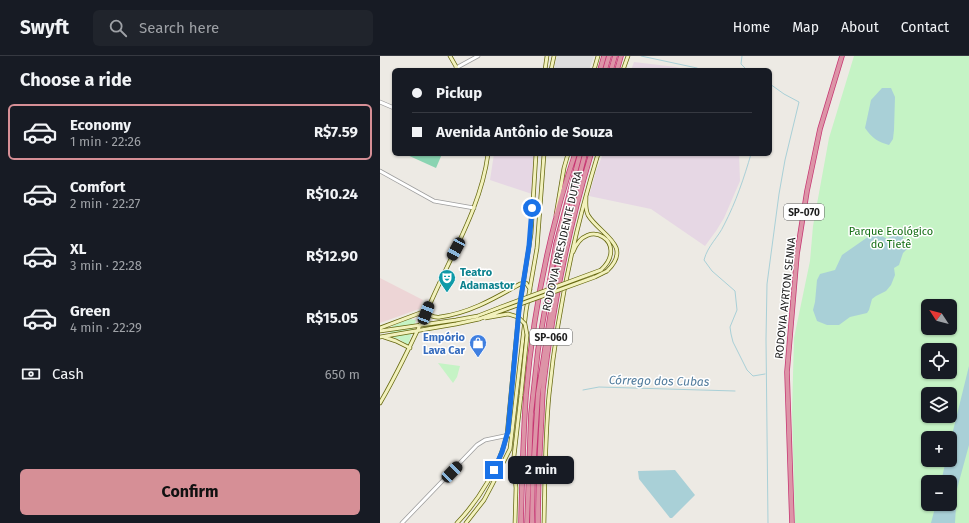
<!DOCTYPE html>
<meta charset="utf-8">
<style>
:root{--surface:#171b24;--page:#20242c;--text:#f1f3f6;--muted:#9ea1a6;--line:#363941;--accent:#d68f96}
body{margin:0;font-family:"Fira Sans",sans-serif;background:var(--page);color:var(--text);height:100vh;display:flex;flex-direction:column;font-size:15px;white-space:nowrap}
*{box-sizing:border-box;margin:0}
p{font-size:13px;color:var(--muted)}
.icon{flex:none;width:22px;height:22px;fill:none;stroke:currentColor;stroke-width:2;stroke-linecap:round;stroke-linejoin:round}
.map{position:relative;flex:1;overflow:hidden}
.side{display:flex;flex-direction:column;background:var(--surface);width:380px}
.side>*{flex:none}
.hud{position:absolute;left:12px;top:12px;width:380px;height:88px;border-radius:6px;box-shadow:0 1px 3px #0004;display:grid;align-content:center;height:88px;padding:0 20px;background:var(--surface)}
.needle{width:26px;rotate:306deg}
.controls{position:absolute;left:541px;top:243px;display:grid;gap:8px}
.controls a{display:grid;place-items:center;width:36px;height:36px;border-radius:6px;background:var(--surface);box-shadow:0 1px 3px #0004;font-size:20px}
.end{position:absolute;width:18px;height:18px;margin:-9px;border:5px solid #1a73e8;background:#fff;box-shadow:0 0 0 2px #fff}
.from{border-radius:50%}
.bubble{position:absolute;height:28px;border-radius:6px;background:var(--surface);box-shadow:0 1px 3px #0004;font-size:13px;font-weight:700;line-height:28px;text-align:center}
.car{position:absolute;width:12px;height:24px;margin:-12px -6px;border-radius:5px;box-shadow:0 0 3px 1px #0007;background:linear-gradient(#222 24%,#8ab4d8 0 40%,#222 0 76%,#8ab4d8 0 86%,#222 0)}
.hud b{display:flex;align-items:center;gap:14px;height:38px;font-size:15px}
.hud b+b{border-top:1px solid var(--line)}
.hud i{width:10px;height:10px;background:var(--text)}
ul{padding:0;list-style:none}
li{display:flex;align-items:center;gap:12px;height:56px;margin:0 8px 6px;padding:0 12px;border:2px solid transparent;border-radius:6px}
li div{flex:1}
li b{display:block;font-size:15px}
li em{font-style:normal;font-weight:700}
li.active{border-color:var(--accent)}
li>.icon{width:36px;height:36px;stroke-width:1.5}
h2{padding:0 20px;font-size:18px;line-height:48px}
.pay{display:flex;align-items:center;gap:10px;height:44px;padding:0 20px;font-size:15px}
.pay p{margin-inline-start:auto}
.action{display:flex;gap:8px;margin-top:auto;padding:8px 20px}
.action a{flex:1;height:46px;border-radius:6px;background:var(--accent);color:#111;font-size:16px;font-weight:700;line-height:46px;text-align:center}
header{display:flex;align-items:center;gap:24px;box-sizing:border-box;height:56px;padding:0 20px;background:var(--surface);border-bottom:1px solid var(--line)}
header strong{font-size:19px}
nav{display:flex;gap:22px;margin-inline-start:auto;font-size:14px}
.search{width:280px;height:36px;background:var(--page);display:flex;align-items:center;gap:10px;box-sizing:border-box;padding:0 14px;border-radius:6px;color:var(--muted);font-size:15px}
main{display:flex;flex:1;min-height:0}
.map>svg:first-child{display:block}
.commercial{fill:#edd5d6}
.industrial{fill:#e6d7e4}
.park{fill:#c5f3c5;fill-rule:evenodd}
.pitch{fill:#8ad4b2}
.parking{fill:#ddd}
.water{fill:#a9d0d7}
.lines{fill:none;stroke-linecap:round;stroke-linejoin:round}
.stream{stroke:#a9d0d7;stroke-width:1}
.tertiary-casing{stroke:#9e9e9e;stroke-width:4.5}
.secondary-casing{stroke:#666810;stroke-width:4.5}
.motorway-casing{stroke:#c63672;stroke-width:5.5}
.tertiary{stroke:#fff;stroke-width:3}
.secondary{stroke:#f2f1bd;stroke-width:3}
.motorway{stroke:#dd94a7;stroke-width:4}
.secondary-bridge-casing{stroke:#666810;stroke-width:4.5;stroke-linecap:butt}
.secondary-bridge{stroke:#f2f1bd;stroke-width:3}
.route{stroke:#1a73e8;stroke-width:5}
.labels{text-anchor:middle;stroke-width:3;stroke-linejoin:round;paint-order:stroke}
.shield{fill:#fff;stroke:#616161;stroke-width:1}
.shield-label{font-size:10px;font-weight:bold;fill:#1d1d1d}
.park-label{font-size:11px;fill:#177017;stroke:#fff}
.street-label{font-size:11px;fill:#1d1d1d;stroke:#fff}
.culture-label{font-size:11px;font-weight:bold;fill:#0d838f;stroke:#fff;text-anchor:start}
.shop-label{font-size:11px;font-weight:bold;fill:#366cbe;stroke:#fff;text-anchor:end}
.water-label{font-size:12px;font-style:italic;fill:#517b9c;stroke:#fff}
</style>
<header>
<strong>Swyft</strong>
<div class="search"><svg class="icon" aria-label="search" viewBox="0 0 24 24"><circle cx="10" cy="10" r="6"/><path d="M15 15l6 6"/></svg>Search here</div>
<nav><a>Home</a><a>Map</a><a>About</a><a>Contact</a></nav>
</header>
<main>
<section class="side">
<h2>Choose a ride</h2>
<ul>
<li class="active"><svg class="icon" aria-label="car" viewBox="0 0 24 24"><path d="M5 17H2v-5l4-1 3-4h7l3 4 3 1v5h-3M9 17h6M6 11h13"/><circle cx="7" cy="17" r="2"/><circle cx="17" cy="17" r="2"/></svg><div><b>Economy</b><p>1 min · 22:26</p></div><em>R$7.59</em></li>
<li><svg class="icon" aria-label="car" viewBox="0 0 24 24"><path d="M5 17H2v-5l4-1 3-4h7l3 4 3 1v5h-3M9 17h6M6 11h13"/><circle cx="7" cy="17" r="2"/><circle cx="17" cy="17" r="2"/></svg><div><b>Comfort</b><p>2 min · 22:27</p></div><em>R$10.24</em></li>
<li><svg class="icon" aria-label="car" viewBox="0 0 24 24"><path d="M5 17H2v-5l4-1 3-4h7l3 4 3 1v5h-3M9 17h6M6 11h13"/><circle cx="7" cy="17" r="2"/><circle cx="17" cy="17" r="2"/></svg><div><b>XL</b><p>3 min · 22:28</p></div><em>R$12.90</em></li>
<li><svg class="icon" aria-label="car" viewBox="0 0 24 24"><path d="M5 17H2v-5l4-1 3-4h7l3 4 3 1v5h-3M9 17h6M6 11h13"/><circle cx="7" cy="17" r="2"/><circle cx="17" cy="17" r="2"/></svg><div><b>Green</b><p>4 min · 22:29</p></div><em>R$15.05</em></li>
</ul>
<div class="pay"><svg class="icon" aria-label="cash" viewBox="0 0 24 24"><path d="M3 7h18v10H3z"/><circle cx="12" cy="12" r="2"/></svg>Cash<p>650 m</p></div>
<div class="action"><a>Confirm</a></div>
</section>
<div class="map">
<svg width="589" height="467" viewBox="0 0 589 467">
<rect width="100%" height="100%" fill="#edeae4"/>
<path class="commercial" d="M0,222L43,244L39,253L0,267Z"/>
<path class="industrial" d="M254,6L296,11L306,14H251Z
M114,98H155L152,138L110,124Z
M223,98H359L360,125L344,162L336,175L325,190L271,153L209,140L216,115Z"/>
<path class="park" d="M474,0H589V467H415L412,356L414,282L430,205L433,170L449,82ZM548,250H570V272H548ZM548,294H570V316H548ZM548,338H570V360H548ZM548,382H570V404H548ZM548,426H570V448H548Z
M30,263L36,264L28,289L19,283L9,281L12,270Z
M58,307L80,310L77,321L73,327Z"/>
<path class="pitch" d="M25,98H62L56,112Z"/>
<path class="parking" d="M177,0H214L209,14H174Z"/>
<path class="water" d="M502,32H511L515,41L514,74L513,83L509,89C498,86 492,82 485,72L491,44Z
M515,175H517L523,178V185L528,188V192L523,197L519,209L514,212L515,219L511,229L506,235L496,240L492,243L489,254L487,257L470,261L459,269H447L437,265L433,254L435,246L437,224L440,218L455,214L462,199L495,176L507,183L513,179Z
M589,310V389L577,433L575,467H551L556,448H570V426H561L566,404H570V387Z
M295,414L315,439L292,462H290L259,423L258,415Z"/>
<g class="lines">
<path class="stream" d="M261,0L317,12L320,14
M362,0L361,8L367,14
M338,14H342
M371,98C364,122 356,146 344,169C338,182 328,189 324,204L332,215L355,235L357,254L350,271L351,278L353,286L367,314L373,320L385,318
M203,334L219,331L355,335
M388,467L386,283L387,228L399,138L405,104L419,46L404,38L390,28"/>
<defs>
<path id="tertiary" d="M76,12L98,0
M0,46L14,52
M0,115L54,145L94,152
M22,467L97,389L105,384L129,379"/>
<path id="secondary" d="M70,0L78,14
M165,14L167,0
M171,14L174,0
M214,14L218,0
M243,14L248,0
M206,141C206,147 205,153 208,159C219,178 254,189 227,215
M176,159L184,112L188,98
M193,196C207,159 250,187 221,214
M0,272L40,257C47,256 53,263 60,261C90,257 115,242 140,228L146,227L150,233
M0,275L76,264L98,260L121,251
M0,281L76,268L99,263
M4,281L16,285L30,292
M0,347C23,308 41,267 60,226C79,185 102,144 108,98
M77,467C100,443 119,411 127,379L139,254L151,178L156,98
M86,467L104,444L112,429L130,393L146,255L157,192L164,98
M135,467L136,432L134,410V400L141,339
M164,467C165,424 165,382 169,339C177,257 194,177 218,98"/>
<path id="motorway" d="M220,14L224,0
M225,14L229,0
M231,14L235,0
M237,14L241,0
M141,467C142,424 143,382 146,339C151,281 161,219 176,162C181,141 188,119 195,98
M147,467L151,358L158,294L176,188L200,98
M152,467L153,417L158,338L181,190L205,98
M158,467C158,436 159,404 161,373C162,360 162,346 163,333C172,254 188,175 211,98
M412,467L407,316L417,198L427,135L440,73L462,0"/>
</defs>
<use href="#tertiary" class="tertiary-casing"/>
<use href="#secondary" class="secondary-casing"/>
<use href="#motorway" class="motorway-casing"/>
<use href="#tertiary" class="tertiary"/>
<use href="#secondary" class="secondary"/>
<use href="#motorway" class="motorway"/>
<defs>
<path id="secondary-bridge" d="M121,251L221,214
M105,262L128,258L138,261L145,268L147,279L141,339
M99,263L215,221L227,215"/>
</defs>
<use href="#secondary-bridge" class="secondary-bridge-casing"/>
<use href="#secondary-bridge" class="secondary-bridge"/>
</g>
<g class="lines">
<path class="route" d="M114,414L122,396L128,375L139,254L149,190L152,152"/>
</g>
<defs>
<symbol id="theatre-pin" viewBox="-11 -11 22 30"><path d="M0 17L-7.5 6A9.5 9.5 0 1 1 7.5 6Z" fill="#0f9aa8" stroke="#fff"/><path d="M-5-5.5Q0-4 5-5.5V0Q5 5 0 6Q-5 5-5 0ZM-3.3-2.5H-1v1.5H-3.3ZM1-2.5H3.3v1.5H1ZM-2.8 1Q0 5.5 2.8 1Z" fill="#fff"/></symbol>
<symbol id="shop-pin" viewBox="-11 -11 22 30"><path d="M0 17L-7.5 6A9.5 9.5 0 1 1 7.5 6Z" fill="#3f7fe0" stroke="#fff"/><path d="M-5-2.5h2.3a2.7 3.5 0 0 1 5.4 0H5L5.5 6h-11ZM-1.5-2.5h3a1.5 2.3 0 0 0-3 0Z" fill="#fff"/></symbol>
</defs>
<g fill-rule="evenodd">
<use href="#theatre-pin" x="57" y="212" width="20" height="27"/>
<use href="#shop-pin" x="88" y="277" width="20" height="27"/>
</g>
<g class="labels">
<g class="shield">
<rect x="404" y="148" width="40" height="16" rx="3"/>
<rect x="150" y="273" width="42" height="16" rx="3"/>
</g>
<g class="shield-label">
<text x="424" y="160">SP-070</text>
<text x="171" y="285">SP-060</text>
</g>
<g class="park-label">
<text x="511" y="179">Parque Ecológico<tspan x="511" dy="13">do Tietê</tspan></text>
</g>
<g class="street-label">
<text transform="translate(182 185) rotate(-77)" y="4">RODOVIA PRESIDENTE DUTRA</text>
<text transform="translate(405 242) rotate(-84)" y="4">RODOVIA AYRTON SENNA</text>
</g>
<g class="culture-label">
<text x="80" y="220">Teatro<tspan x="80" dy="13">Adamastor</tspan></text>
</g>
<g class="shop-label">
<text x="85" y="285">Empório<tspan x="85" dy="13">Lava Car</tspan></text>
</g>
<g class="water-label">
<text transform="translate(279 325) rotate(1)" y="4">Córrego dos Cubas</text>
</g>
</g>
</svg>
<div class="controls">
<a><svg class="needle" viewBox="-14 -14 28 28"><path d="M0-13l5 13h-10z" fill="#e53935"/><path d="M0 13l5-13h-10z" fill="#9ea1a6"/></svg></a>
<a><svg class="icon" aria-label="locate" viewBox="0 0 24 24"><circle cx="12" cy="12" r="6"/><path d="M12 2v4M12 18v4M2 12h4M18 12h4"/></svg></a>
<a><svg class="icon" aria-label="layers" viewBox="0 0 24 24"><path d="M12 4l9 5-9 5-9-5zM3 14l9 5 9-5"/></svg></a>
<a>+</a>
<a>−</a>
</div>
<i class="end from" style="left:152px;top:152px"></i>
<i class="end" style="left:114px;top:414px"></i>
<div class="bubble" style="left:128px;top:400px;width:66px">2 min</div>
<i class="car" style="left:76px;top:193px;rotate:208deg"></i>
<i class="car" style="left:46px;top:257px;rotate:21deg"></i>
<i class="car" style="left:72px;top:416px;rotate:44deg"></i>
<div class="hud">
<b><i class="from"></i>Pickup</b>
<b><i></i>Avenida Antônio de Souza</b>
</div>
</div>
</main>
